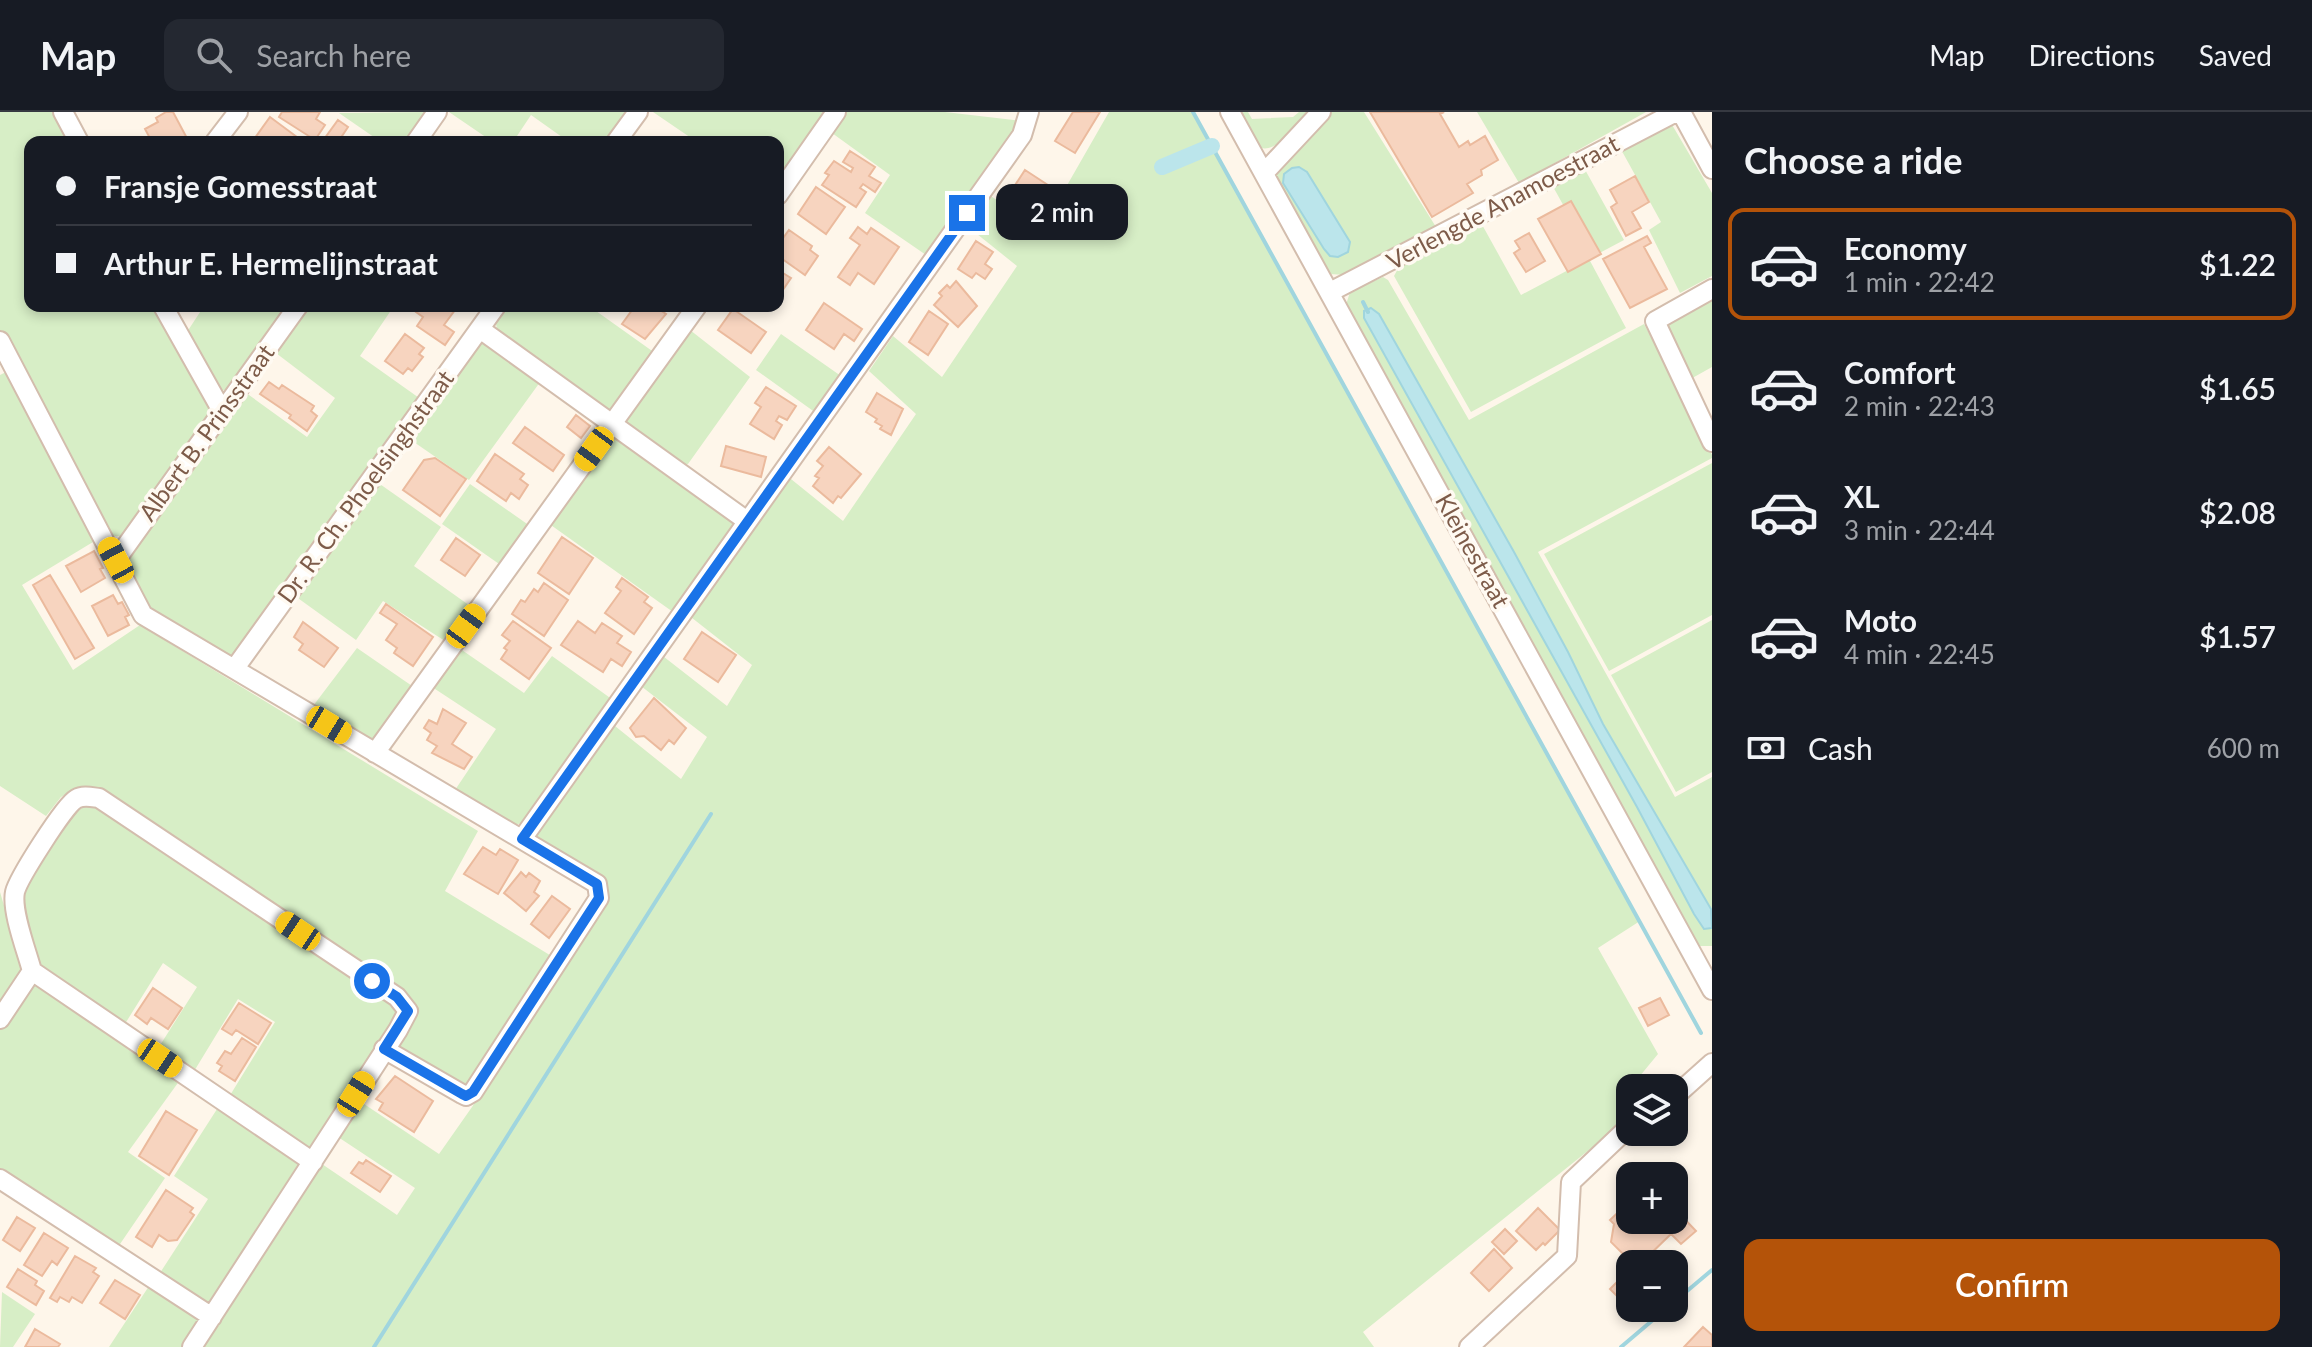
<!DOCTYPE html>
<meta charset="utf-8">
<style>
:root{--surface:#171b24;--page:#242831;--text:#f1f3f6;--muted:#9ea1a6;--line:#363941;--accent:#b45309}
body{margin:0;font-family:Lato,sans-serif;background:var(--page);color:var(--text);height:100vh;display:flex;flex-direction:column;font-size:30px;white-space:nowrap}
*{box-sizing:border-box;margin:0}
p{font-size:26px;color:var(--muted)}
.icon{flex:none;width:44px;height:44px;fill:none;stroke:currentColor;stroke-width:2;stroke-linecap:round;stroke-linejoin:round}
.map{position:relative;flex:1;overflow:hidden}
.panel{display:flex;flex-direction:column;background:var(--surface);width:600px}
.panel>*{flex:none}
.top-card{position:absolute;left:24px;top:24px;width:760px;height:176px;border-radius:16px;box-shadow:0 4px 12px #0003;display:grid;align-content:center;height:176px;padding:0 32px;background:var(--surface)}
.tools{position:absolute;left:1616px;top:962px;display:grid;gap:16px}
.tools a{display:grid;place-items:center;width:72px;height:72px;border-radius:16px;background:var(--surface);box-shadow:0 4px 12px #0003;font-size:40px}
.end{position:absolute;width:36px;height:36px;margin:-18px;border:10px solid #1a73e8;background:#fff;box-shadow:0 0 0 4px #fff}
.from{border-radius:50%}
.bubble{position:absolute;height:56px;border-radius:16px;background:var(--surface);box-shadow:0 4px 12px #0003;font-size:26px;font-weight:600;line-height:56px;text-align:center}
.car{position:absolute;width:24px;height:48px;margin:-24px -12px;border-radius:10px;box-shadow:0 0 6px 2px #0007;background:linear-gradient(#f5c518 24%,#345 0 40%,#f5c518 0 76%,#345 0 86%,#f5c518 0)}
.top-card b{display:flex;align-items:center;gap:28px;height:76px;font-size:30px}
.top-card b+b{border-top:2px solid var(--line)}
.top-card i{width:20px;height:20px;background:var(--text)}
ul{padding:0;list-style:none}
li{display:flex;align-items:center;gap:24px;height:112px;margin:0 16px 12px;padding:0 16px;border:4px solid transparent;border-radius:16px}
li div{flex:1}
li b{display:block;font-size:30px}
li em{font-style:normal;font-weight:600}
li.selected{border-color:var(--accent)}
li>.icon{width:72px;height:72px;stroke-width:1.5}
h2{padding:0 32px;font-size:36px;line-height:96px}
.pay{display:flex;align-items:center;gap:20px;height:88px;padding:0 32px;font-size:30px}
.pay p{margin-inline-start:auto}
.action{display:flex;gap:16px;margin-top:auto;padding:16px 32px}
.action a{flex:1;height:92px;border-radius:16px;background:var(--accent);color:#fff;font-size:32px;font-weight:600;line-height:92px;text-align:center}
header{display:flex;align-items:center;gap:48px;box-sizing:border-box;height:112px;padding:0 40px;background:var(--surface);border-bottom:2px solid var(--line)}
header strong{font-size:38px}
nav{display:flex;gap:44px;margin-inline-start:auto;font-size:28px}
.search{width:560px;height:72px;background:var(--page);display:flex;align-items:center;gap:20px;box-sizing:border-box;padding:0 28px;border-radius:16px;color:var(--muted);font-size:30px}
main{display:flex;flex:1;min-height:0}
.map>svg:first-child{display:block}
.green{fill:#d7eec6}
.water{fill:#bbe5eb;stroke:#a0d5de;stroke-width:2}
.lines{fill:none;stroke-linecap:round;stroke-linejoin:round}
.stream{stroke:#a0d5de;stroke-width:4}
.canal{stroke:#bbe5eb;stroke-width:16}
.building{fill:#f7d4bf;stroke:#ebba9d;stroke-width:2}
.minor-casing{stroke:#d3bdad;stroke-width:22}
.minor{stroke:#fff;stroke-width:18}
.route{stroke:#1a73e8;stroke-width:10}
.labels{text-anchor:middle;stroke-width:7;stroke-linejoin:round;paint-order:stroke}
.street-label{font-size:24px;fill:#7d5b49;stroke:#fffaf2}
</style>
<header>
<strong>Map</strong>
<div class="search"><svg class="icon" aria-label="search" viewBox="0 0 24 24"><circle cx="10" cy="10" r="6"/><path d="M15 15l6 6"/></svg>Search here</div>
<nav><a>Map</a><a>Directions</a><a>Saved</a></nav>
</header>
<main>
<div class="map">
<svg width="1712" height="1235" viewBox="0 0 1712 1235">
<rect width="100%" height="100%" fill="#fef6ea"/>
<path class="green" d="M0,0H57L73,30H30V194H160L214,300L127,421C118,426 113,425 105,419L0,219Z
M430,0L409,30H381L339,1Z
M449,0H632L608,30H569L531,3L513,30H493Z
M653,0H827L778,70V30H697Z
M845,0H945L1023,9L929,145L865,101L890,63L832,21Z
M1109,0H1193L1640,809L1598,836L1658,942L1630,976V1005L1363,1220L1374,1235H198L319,1050L397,1103L415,1076L335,1023L358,988L439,1042L472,995L608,782L603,775L534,726L610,610L681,667L707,625L637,571L659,541L727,594L752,553L687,502L786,363L843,409L916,302L869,259L893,224L942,265L1017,154L967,114L989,83L1042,117Z
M1236,0H1248L1252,7L1293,5L1299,0H1310C1300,10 1273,46 1258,34C1249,27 1242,9 1236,0Z
M1326,0H1364L1436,115L1347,163L1329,162L1275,66L1274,58Z
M1477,0H1646L1519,71Z
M1671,11L1712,81V164L1680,181L1649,118L1661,110L1618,32Z
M1583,54L1624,128L1592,145L1551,71Z
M1480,109L1521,183L1589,147L1626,216L1471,300L1394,164L1400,153Z
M1383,165L1388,168L1469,308L1644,212L1712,343V346L1538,440L1675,685L1712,665V834H1696L1345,196L1350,180Z
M1712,176V255L1687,269L1662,208Z
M204,194H289L228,277L221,279L215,277L187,220Z
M304,194H394L360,244L422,288L232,545L224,543L148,496L130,465L127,451L129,440L242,278L307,325L335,286L272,238Z
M501,194H589L655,241L615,298L607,300L500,225C495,215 494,203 501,194Z
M690,218L750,265L688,352L681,355L627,313V305Z
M781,222L841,264L816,301L756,258Z
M486,228L543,266L469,368L408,326L480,230Z
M8,259L93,430L22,473L73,558L140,513L478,719L445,779L553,845L471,968L464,974L393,936L415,900L97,679L78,675L61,685L46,704L0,674V263Z
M615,325L728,404L733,413V420L673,500L548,411L609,329Z
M1712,351V503L1609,559L1544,442Z
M377,370L441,415L414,454L473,496L448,531L383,489L356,528L295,484Z
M470,372L530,414L502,454L442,412Z
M1712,508V660L1676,680L1611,563Z
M357,536L415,576L378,627L369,630L310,598Z
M459,536L524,581L552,544L613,588L525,710C502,720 473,693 453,681L496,617L432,575Z
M100,692L394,889L400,899L315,1036H303L229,985L275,910L238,887L193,961L157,938L197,875L163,851L123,915L42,860L14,779L69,693Z
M0,780L21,851L22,861L0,896Z
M33,866L180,968L128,1040L165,1066L118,1135L0,1060V916Z
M219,994L300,1050L302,1058L209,1192L199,1191L158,1164L208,1087L174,1064Z
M151,1171L199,1206L182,1235H109Z
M2,1180L35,1202L13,1235H0Z"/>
<path class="water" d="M1299,55L1307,60L1350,130L1348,140L1338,145L1330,144L1324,137L1283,71L1284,62L1292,56Z
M1371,196L1379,202L1514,440L1568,540L1603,612L1711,797L1712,816L1704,817L1694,802L1637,695L1364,206V199Z"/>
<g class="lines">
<path class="stream" d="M1193,0L1701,921
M1363,190L1368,200
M1674,1190L1712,1158
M374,1235L711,702
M1621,1235L1667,1196"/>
<path class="canal" d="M1162,55L1212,34"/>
</g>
<path class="building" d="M166,0H173L189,30H152L145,17L158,10L156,6Z
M282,0H320L316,7L325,13L315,28L279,5Z
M1073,0H1100L1075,41L1055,29Z
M1370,0H1444L1440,2L1459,35L1468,29L1470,33L1485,24L1498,48L1481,58L1482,63L1467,72L1473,81L1432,105Z
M270,5L301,28L299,30H252Z
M338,8L348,15L338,30H322Z
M850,39L875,55L869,64L881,71L875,80L863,72L860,76L866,80L856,95L822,73L829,63L825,61L834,49L851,60L853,56L843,50Z
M1025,58L1054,77L1035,105L1006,87Z
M1635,64L1649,90L1632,100L1641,116L1626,124L1611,95L1617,91L1610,78Z
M816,75L845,95L826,122L798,102Z
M1571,89L1601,142L1568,160L1538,107Z
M858,115L867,122L871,116L899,135L874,172L858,161L850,173L838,165L860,133L850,126Z
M789,118L812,134L810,138L818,144L805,163L778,144L781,137L778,133Z
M1529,121L1545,149L1526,160L1514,141L1520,137L1515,129Z
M1647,124L1651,131L1644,135L1667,177L1630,196L1603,147Z
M976,129L993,140L985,152L992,157L985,167L976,161L972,166L958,157Z
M778,158L791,166L778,185Z
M956,169L977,194L958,215L934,193L942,184L939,181L947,173L950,176Z
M824,191L862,217L854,229L844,222L834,237L806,218Z
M420,194H452L455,198L444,213L454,220L445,233L417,214L423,205L416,200Z
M635,194H654L666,202L645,227L622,212Z
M733,197L766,220L751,241L718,218Z
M929,199L948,212L928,243L909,230Z
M405,222L424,236L419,242L423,245L412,259L408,256L403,262L385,249Z
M269,270L279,277L282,273L314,294L311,299L317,304L307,319L289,306L291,303L260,282Z
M766,275L796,294L787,308L779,304L776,309L782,313L774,327L750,312L761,295L755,291Z
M877,281L903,297L891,323L880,317L882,314L875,310L877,307L866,300Z
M576,303L590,314L581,326L567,315Z
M525,315L564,343L553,359L513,331Z
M726,334L766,345L761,365L721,354Z
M829,335L861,362L841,386L838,384L833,391L813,374L819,366L815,364L823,354L817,349Z
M495,342L524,362L520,367L528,373L519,387L511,381L506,389L477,369Z
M435,346L466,367L440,404L403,378L424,348Z
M562,425L593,446L569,482L538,461Z
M456,426L480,443L465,464L441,448Z
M94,439L103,456L100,457L105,466L81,480L66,454Z
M50,463L94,536L75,547L33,473Z
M622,466L648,485L644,490L652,496L634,522L605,501L621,479L616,475Z
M544,471L568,488L544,524L512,502L521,488L525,490L534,477L538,480Z
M113,483L118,492L122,490L129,503L125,505L129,513L108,524L92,494Z
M386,492L433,525L413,554L394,541L397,536L386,528L397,512L380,501Z
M513,509L551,536L529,567L501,547L507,538L504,536L510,529L502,523Z
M578,509L595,521L602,511L622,524L617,531L631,540L622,554L611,547L603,560L561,533Z
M303,510L338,536L324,555L299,538L303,532L294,525Z
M702,520L736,543L718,570L684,547Z
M654,586L686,616L674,632L669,628L661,638L644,624L636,625L630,616Z
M443,597L466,611L452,632L472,645L464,657L432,641L437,634L427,628L431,621L424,616L429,608L437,612Z
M483,735L496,743L500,737L518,748L498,782L464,762Z
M521,760L526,765L529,761L540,769L534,780L539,784L526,799L504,781Z
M552,784L570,797L549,826L531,812Z
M153,876L182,896L168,917L151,906L147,912L135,903Z
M1660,886L1669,903L1648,914L1639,896Z
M239,891L271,911L258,932L236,918L232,923L222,917Z
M242,926L256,935L235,969L219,959L222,954L217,951L225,939L231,942Z
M395,964L433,989L414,1020L379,998L383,991L376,987Z
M166,999L197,1018L169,1063L139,1044Z
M366,1048L391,1064L380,1080L351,1061L359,1050L363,1052Z
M166,1078L193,1096L190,1100L194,1103L177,1128L168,1129L159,1123L152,1135L136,1125Z
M1630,1089V1108H1674V1096L1696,1119L1681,1132L1671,1122L1640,1152L1630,1142L1626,1145L1611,1130L1614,1112L1610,1108Z
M1538,1096L1560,1118L1545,1133L1543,1131L1536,1138L1516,1119Z
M17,1105L35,1116L20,1139L3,1128Z
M1505,1117L1517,1129L1504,1142L1492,1130Z
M44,1121L68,1136L57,1153L52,1149L42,1164L24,1153Z
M1494,1137L1512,1156L1489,1179L1471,1161Z
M75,1144L96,1156L93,1160L99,1164L82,1191L72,1185L69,1190L60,1185L57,1190L50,1186Z
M18,1157L37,1169L35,1173L44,1179L36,1193L7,1175Z
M1627,1160L1630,1163V1178L1620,1187L1610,1177Z
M115,1168L140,1183L125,1207L100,1191Z
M1703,1215L1712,1223V1235H1684Z
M35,1217L60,1232L58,1235H25Z"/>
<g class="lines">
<defs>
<path id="minor" d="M63,0L79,30
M1230,0L1712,878
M1681,0L1712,57
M215,30L238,0
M416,30L437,0
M616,30L638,0
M1264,61L1321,0
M778,83L836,0
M1712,177L1655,209L1712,330
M1330,180L1676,0
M163,194L222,299
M480,217L747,409
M0,229L143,503L597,772L599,786L473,980L466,984L462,982L384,937
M116,448L298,194
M235,556L496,194
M375,641L697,194
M522,727L1022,23L1029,0
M32,859L313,1050
M0,907L32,859C27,840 11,799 15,780C18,767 64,694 76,687C83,683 91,685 99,686L397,885L408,899L398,918L192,1235
M1674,985L1712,951
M0,1067L212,1205
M1469,1235L1567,1144L1571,1070L1630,1014"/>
</defs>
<use href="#minor" class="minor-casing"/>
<use href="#minor" class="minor"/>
</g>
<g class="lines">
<path class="route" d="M372,869L397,885L408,899L384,937L462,982L466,984L473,980L599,786L597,772L522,727L967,101"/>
</g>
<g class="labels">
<g class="street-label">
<text transform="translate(1503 91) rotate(-28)" y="8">Verlengde Anamoestraat</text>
<text transform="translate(207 321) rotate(-54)" y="8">Albert B. Prinsstraat</text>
<text transform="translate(366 375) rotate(-54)" y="8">Dr. R. Ch. Phoelsinghstraat</text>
<text transform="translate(1472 439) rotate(61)" y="8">Kleinestraat</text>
</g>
</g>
</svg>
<div class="tools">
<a><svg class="icon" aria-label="layers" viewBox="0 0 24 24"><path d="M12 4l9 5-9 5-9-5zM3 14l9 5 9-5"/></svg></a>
<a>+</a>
<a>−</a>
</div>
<i class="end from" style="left:372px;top:869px"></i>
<i class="end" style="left:967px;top:101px"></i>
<div class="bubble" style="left:996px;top:72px;width:132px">2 min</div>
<i class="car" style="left:594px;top:337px;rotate:216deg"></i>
<i class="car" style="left:116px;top:448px;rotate:332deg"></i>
<i class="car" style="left:466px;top:514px;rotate:36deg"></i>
<i class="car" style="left:329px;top:613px;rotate:121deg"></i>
<i class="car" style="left:298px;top:819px;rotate:304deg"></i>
<i class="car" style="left:160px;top:946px;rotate:124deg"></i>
<i class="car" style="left:356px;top:982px;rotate:32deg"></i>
<div class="top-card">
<b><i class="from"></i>Fransje Gomesstraat</b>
<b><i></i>Arthur E. Hermelijnstraat</b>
</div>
</div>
<section class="panel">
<h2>Choose a ride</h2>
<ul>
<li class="selected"><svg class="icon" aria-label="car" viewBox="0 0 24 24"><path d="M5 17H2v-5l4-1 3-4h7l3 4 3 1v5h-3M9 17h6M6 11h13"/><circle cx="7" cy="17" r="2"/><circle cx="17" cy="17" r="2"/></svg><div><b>Economy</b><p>1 min · 22:42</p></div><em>$1.22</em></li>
<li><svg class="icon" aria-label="car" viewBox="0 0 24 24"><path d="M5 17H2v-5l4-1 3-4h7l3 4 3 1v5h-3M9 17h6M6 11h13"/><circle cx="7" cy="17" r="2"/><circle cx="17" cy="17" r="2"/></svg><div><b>Comfort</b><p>2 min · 22:43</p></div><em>$1.65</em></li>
<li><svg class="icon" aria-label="car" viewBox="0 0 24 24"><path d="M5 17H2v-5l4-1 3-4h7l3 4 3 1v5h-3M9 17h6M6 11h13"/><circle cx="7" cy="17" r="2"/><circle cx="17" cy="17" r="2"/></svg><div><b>XL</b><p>3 min · 22:44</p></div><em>$2.08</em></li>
<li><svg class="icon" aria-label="car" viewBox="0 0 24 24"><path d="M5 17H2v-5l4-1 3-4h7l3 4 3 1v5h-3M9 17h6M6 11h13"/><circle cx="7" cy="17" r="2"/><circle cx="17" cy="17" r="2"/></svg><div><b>Moto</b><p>4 min · 22:45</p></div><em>$1.57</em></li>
</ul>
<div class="pay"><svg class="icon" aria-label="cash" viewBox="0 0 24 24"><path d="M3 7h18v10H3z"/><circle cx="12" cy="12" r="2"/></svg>Cash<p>600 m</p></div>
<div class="action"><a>Confirm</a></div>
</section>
</main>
